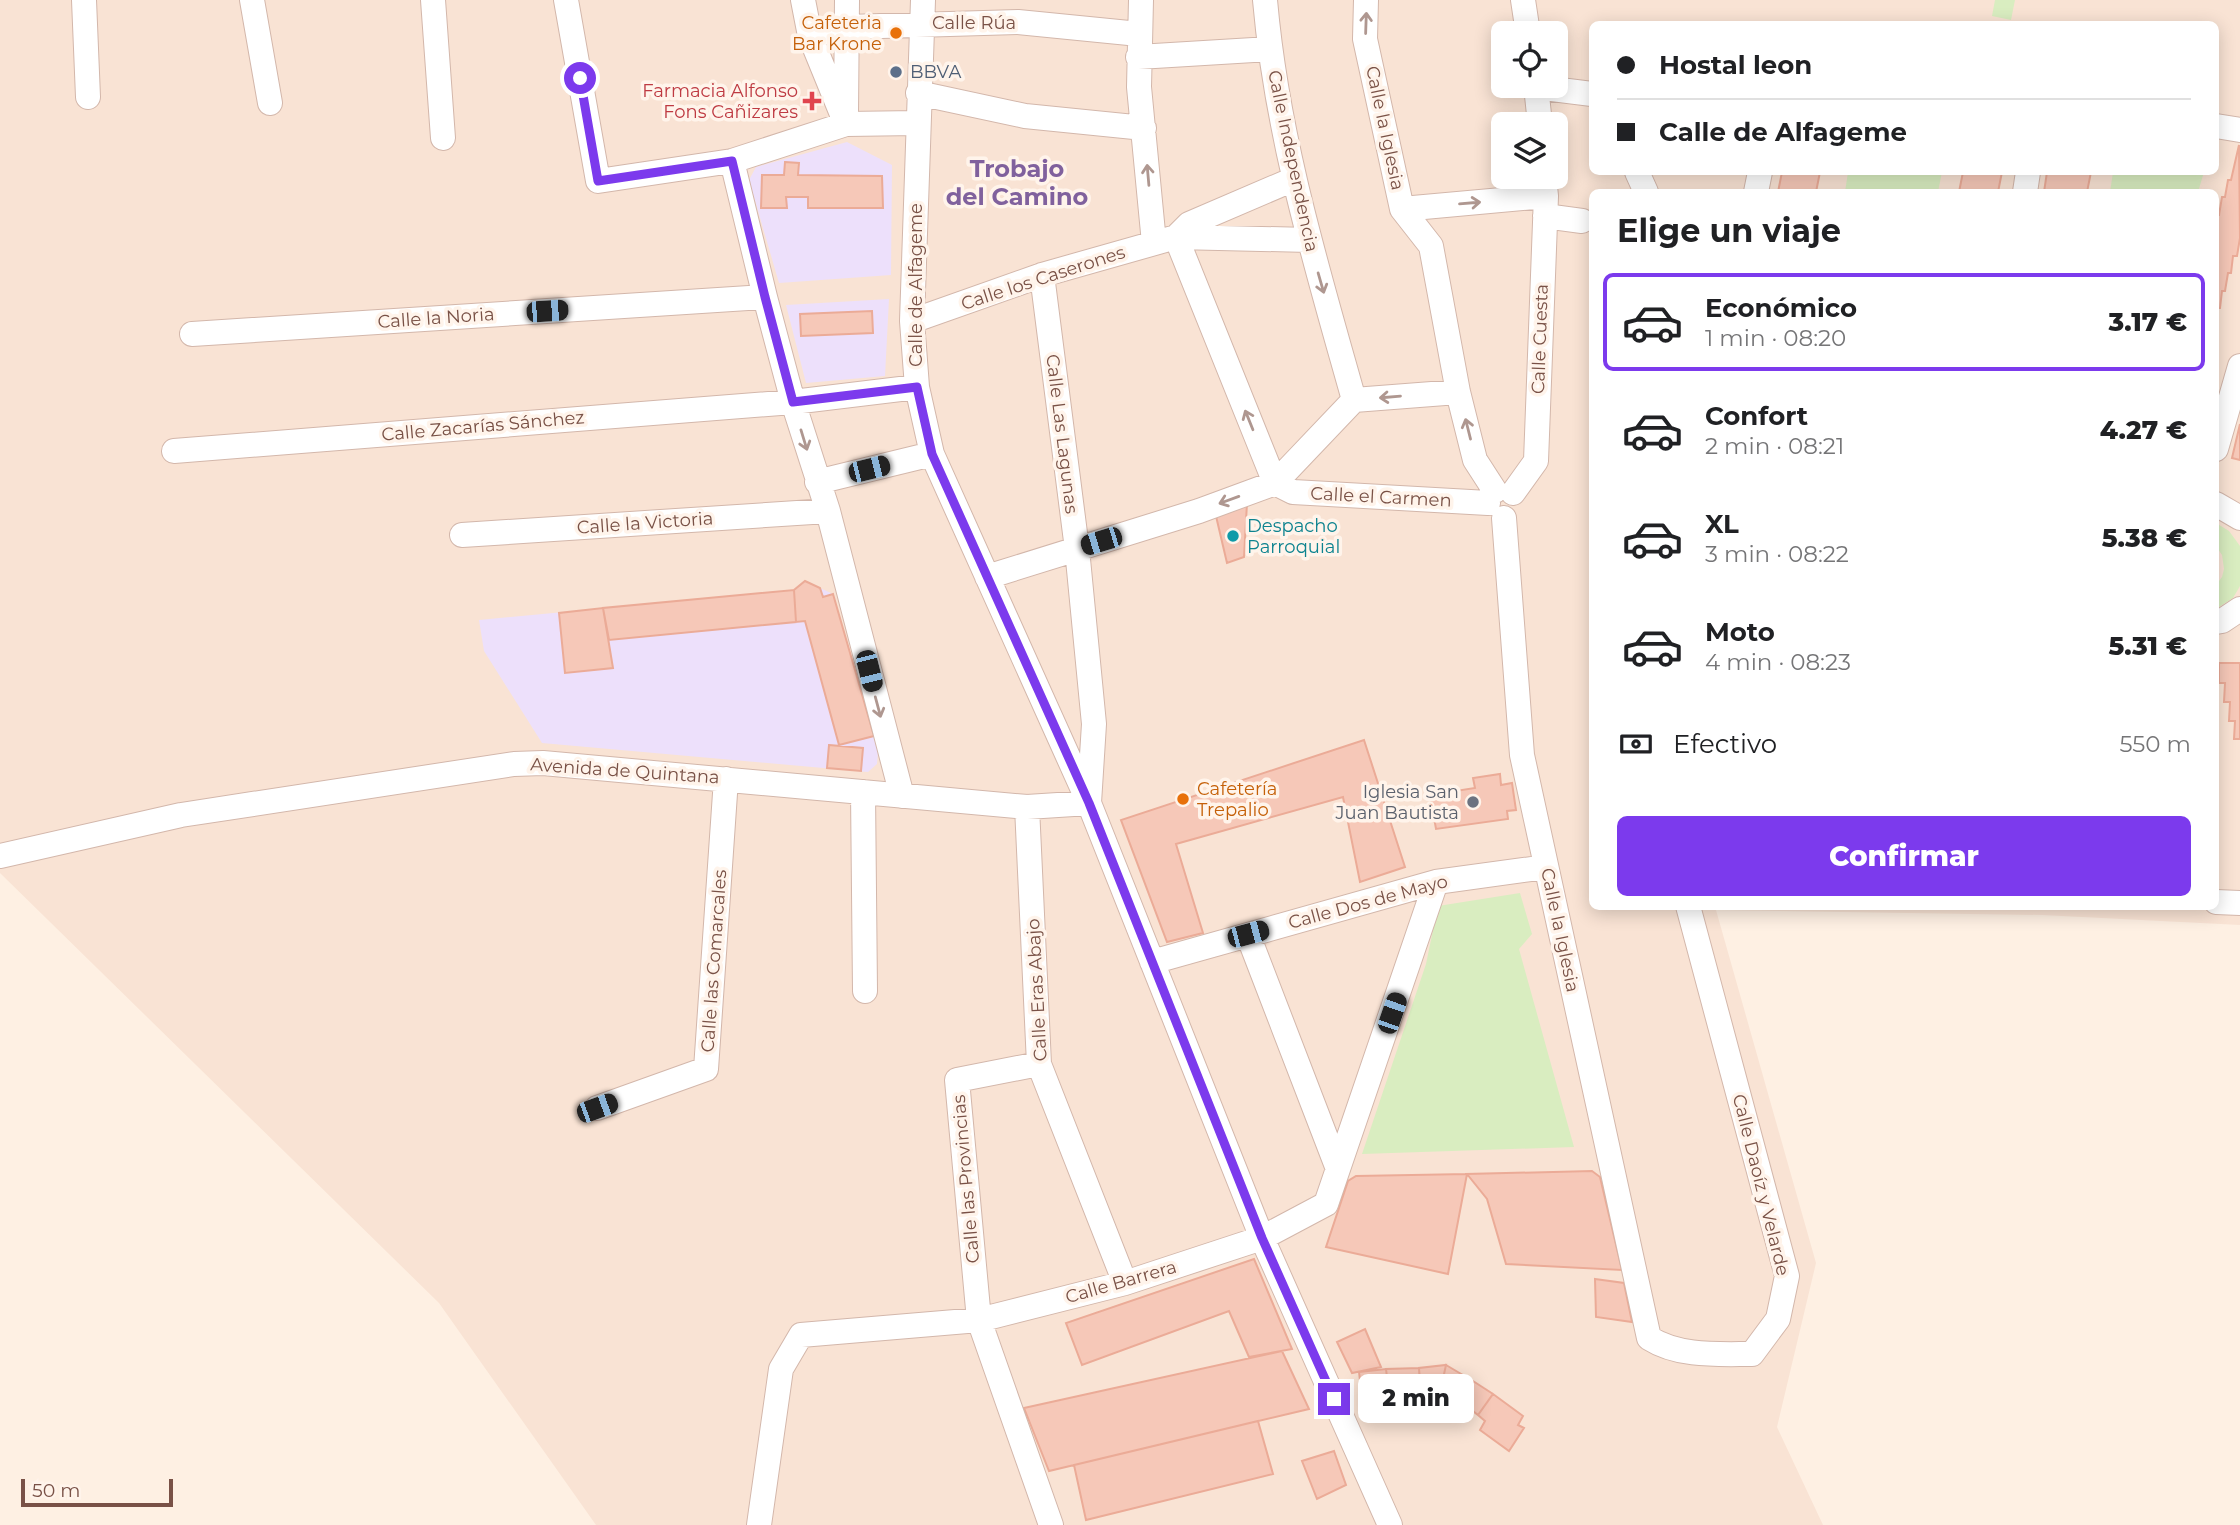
<!DOCTYPE html>
<html lang="es">
<meta charset="utf-8">
<style>
:root{--surface:#fff;--page:#f2f2f2;--text:#202124;--muted:#757577;--line:#e0e0e0;--accent:#7c3aed}
body{margin:0;font-family:Montserrat,sans-serif;background:var(--page);color:var(--text);height:100vh;display:flex;flex-direction:column;font-size:26px;white-space:nowrap}
*{box-sizing:border-box;margin:0}
p{font-size:23px;color:var(--muted)}
.icon{flex:none;width:38px;height:38px;fill:none;stroke:currentColor;stroke-width:2;stroke-linecap:round;stroke-linejoin:round}
.map{position:relative;flex:1;overflow:hidden}
.drawer{position:absolute;left:1589px;top:189px;width:630px;height:721px;display:flex;flex-direction:column;background:var(--surface);border-radius:10px;box-shadow:0 4px 18px #0003}
.drawer>*{flex:none}
.guide{position:absolute;left:1589px;top:21px;width:630px;height:154px;border-radius:10px;box-shadow:0 4px 18px #0003;display:grid;align-content:center;height:154px;padding:0 28px;background:var(--surface)}
.controls{position:absolute;left:1491px;top:21px;display:grid;gap:14px}
.controls a{display:grid;place-items:center;width:77px;height:77px;border-radius:10px;background:var(--surface);box-shadow:0 4px 18px #0003;font-size:35px}
.scale{position:absolute;left:21px;bottom:18px;width:152px;box-sizing:border-box;padding-left:7px;border:4px solid #795146;border-top:0;font-size:19px;line-height:24px;white-space:nowrap;color:#795146;-webkit-text-stroke:5px #fff4eb;paint-order:stroke}
.end{position:absolute;width:32px;height:32px;margin:-16px;border:9px solid #7c3aed;background:#fff;box-shadow:0 0 0 4px #fff}
.from{border-radius:50%}
.bubble{position:absolute;height:49px;border-radius:10px;background:var(--surface);box-shadow:0 4px 18px #0003;font-size:23px;font-weight:800;line-height:49px;text-align:center}
.car{position:absolute;width:21px;height:42px;margin:-21px -10px;border-radius:9px;box-shadow:0 0 5px 2px #0007;background:linear-gradient(#222 24%,#8ab4d8 0 40%,#222 0 76%,#8ab4d8 0 86%,#222 0)}
.guide b{display:flex;align-items:center;gap:24px;height:66px;font-size:26px}
.guide b+b{border-top:2px solid var(--line)}
.guide i{width:18px;height:18px;background:var(--text)}
ul{padding:0;list-style:none}
li{display:flex;align-items:center;gap:21px;height:98px;margin:0 14px 10px;padding:0 14px;border:4px solid transparent;border-radius:10px}
li div{flex:1}
li b{display:block;font-size:26px}
li em{font-style:normal;font-weight:800}
li.selected{border-color:var(--accent)}
li>.icon{width:63px;height:63px;stroke-width:1.5}
h2{padding:0 28px;font-size:32px;line-height:84px}
.pay{display:flex;align-items:center;gap:18px;height:77px;padding:0 28px;font-size:26px}
.pay p{margin-inline-start:auto}
.primary-button{display:flex;gap:14px;margin-top:auto;padding:14px 28px}
.primary-button a{flex:1;height:80px;border-radius:10px;background:var(--accent);color:#fff;font-size:28px;font-weight:800;line-height:80px;text-align:center}
.map>svg:first-child{display:block}
.residential{fill:#f9e3d4;fill-rule:evenodd}
.education{fill:#ede0fb}
.green{fill:#d9edc0}
.building{fill:#f6c8b8;stroke:#ebab97;stroke-width:2}
.lines{fill:none;stroke-linecap:round;stroke-linejoin:round}
.minor-casing{stroke:#d3b7ab;stroke-width:26}
.minor{stroke:#fff;stroke-width:24}
.oneway{stroke:#af9790}
.route{stroke:#7c3aed;stroke-width:9}
.food-dot{fill:#e8710a;stroke:#fff4eb;stroke-width:2.5}
.service-dot{fill:#5c6f8a;stroke:#fff4eb;stroke-width:2.5}
.health-dot{fill:#e0444e;stroke:#fff4eb;stroke-width:2.5}
.culture-dot{fill:#0f9aa8;stroke:#fff4eb;stroke-width:2.5}
.worship-dot{fill:#6b7280;stroke:#fff4eb;stroke-width:2.5}
.labels{text-anchor:middle;stroke-width:7;stroke-linejoin:round;paint-order:stroke}
.food-label{font-size:18px;fill:#c56008;stroke:#fff4eb;text-anchor:end}
.street-label{font-size:18px;fill:#795146;stroke:#fff4eb}
.service-label{font-size:18px;fill:#4e5e75;stroke:#fff4eb;text-anchor:start}
.health-label{font-size:18px;fill:#be3a42;stroke:#fff4eb;text-anchor:end}
.culture-label{font-size:18px;fill:#0d838f;stroke:#fff4eb;text-anchor:start}
.worship-label{font-size:18px;fill:#5b616d;stroke:#fff4eb;text-anchor:end}
.district-label{font-size:24px;font-weight:bold;fill:#80619d;stroke:#fff4eb}
</style>
<div class="map">
<svg width="2240" height="1525" viewBox="0 0 2240 1525">
<rect width="100%" height="100%" fill="#fef0e3"/>
<path class="residential" d="M0,0H2240V424L2232,458L2240,460V925L2042,915L1716,910L1816,1263L1777,1427L1823,1525H596L439,1303L0,873ZM1592,24H2216V172H1592ZM1503,33H1556V86H1503ZM1503,124H1556V177H1503ZM1592,192H2216V906H1592Z"/>
<path class="education" d="M847,142L892,165L891,275L779,283L749,180L756,167Z
M889,299L885,376L806,383L786,305Z
M805,581L833,594L878,752L877,764L868,772L542,743L484,651L479,620L799,590Z"/>
<path class="green" d="M1995,0H2015L2011,20L1992,16Z
M1848,172H1942L1938,192H1845Z
M2113,172H2204L2198,192H2110Z
M2216,523L2229,531L2240,546V586L2233,598L2216,609V585L2222,577L2224,569L2222,555L2216,546Z
M1520,893L1532,934L1519,949L1574,1147L1362,1154L1426,964L1438,906Z"/>
<path class="building" d="M2239,145L2240,238L2237,256H2233L2231,273H2228L2225,291H2222L2220,308H2216V312V215H2219L2222,197H2225L2228,180H2231Z
M785,162L799,163L798,175L882,176L883,208H808V197H786L787,208H761L762,175H784Z
M1782,172H1820L1816,192H1778Z
M1963,172H2002L1998,192H1959Z
M2047,172H2091L2087,192H2044Z
M872,311L873,333L801,336L800,314Z
M2240,424V460L2232,458Z
M1247,503L1244,557L1227,563L1216,516Z
M805,581L820,588L823,597L833,594L874,736L839,745L805,621L796,622L794,590Z
M794,590L796,622L609,640L603,608Z
M603,608L613,668L565,673L559,613Z
M2219,663H2240V739H2234L2235,721H2229L2230,702H2224L2225,683H2219Z
M1364,740L1405,867L1360,882L1343,797L1176,844L1203,933L1167,942L1121,820Z
M829,745L863,748L861,771L827,768Z
M1500,774L1501,785L1512,783L1516,810L1507,811L1508,819L1436,829L1430,795L1475,788L1473,778Z
M1592,1171L1600,1177L1622,1270L1506,1264L1487,1199L1467,1174Z
M1467,1174L1448,1274L1326,1247L1348,1181L1356,1176Z
M1254,1259L1292,1349L1249,1357L1229,1311L1082,1365L1066,1323Z
M1595,1279L1624,1283L1632,1322L1596,1317Z
M1365,1329L1381,1367L1352,1373L1337,1342Z
M1282,1351L1309,1409L1049,1471L1024,1408Z
M1446,1365L1441,1388H1420L1419,1368Z
M1446,1365L1473,1381L1459,1400L1441,1388Z
M1419,1368L1422,1410L1391,1411L1386,1369Z
M1386,1369L1389,1393L1362,1398L1359,1372Z
M1473,1381L1493,1394L1478,1415L1459,1400Z
M1493,1394L1523,1416L1518,1425L1524,1428L1509,1451L1480,1430L1485,1421L1478,1415Z
M1258,1421L1273,1474L1086,1520L1074,1465Z
M1334,1451L1346,1485L1317,1499L1302,1461Z"/>
<g class="lines">
<defs>
<path id="minor" d="M84,0L88,97
M252,0L270,103
M433,0L443,138
M566,0L598,181L732,161L846,124L917,123
M803,0L810,36L846,124
M923,0L912,321L917,387L932,454L1089,803L1262,1238L1390,1525
M1141,0L1139,87L1154,243
M1265,0C1277,138 1317,268 1354,400
M1366,0L1365,39L1402,209L1431,246L1458,392L1475,460L1495,491
M1523,0L1528,33
M810,36L847,27L1018,22L1139,34
M1138,57L1270,49
M1536,86L1540,124
M1536,87L1592,94
M918,93L1025,116L1144,128
M846,113L847,0
M2216,126L2240,130
M732,161L765,297L793,402L828,511L902,796
M1637,172L1646,192
M1756,192L1760,172
M2025,192L2028,172
M1402,209L1546,196
M1545,216L1582,221
M1176,237L1275,483L1354,400L1458,392
M1176,237L1189,224L1294,179
M912,321L1042,275L1176,237L1309,240
M192,334L765,297
M2216,449L2240,366
M174,451L793,402L917,387
M817,482L932,454
M1513,493L1536,461L1546,196L1544,177
M2216,504L2240,518
M1504,518L1522,755L1649,1338C1679,1357 1718,1354 1752,1354L1778,1319L1787,1276L1688,906
M462,535L828,511
M987,577L1199,511L1275,483L1293,492L1488,503
M2216,622L2222,621L2240,609
M863,792L865,991
M1027,807L1039,1064L1125,1283
M0,856L181,815L514,764L543,763L1027,807L1089,803L1094,724L1077,549L1042,275
M2216,902L2240,903
M1248,935L1338,1169
M1152,962L1436,882L1546,867
M1039,1064L957,1080L979,1320L1051,1525
M597,1108L706,1069L726,779
M759,1525L781,1369L801,1335L979,1320L1125,1283L1262,1238L1326,1204L1436,882"/>
</defs>
<use href="#minor" class="minor-casing"/>
<use href="#minor" class="minor"/>
</g>
<defs><path id="oneway-shaft" d="M-6 0H5M1.5-3L5.5 0L1.5 3" fill="none" stroke-width="1.6" stroke-linecap="round" stroke-linejoin="round" transform="scale(1.75)"/></defs>
<g class="oneway">
<use href="#oneway-shaft" transform="translate(1366 23) rotate(-88)"/>
<use href="#oneway-shaft" transform="translate(1148 175) rotate(-95)"/>
<use href="#oneway-shaft" transform="translate(1470 203) rotate(-5)"/>
<use href="#oneway-shaft" transform="translate(1321 283) rotate(74)"/>
<use href="#oneway-shaft" transform="translate(1390 397) rotate(175)"/>
<use href="#oneway-shaft" transform="translate(1249 420) rotate(-112)"/>
<use href="#oneway-shaft" transform="translate(1468 429) rotate(-104)"/>
<use href="#oneway-shaft" transform="translate(804 440) rotate(73)"/>
<use href="#oneway-shaft" transform="translate(1229 500) rotate(160)"/>
<use href="#oneway-shaft" transform="translate(878 707) rotate(75)"/>
</g>
<g class="lines">
<path class="route" d="M580,78L598,181L732,161L765,297L793,402L917,387L932,454L1089,803L1262,1238L1334,1399"/>
</g>
<g class="food-dot">
<circle cx="896" cy="33" r="7"/>
<circle cx="1183" cy="799" r="7"/>
</g>
<circle class="service-dot" cx="896" cy="72" r="7"/>
<path class="health-dot" d="M808.5 90.5h7v7h7v7h-7v7h-7v-7h-7v-7h7z"/>
<circle class="culture-dot" cx="1233" cy="536" r="7"/>
<circle class="worship-dot" cx="1473" cy="802" r="7"/>
<g class="labels">
<g class="food-label">
<text x="882" y="29">Cafeteria<tspan x="882" dy="21">Bar Krone</tspan></text>
<text x="1197" y="795" text-anchor="start">Cafetería<tspan x="1197" dy="21">Trepalio</tspan></text>
</g>
<g class="street-label">
<text x="974" y="29">Calle Rúa</text>
<text transform="translate(1385 128) rotate(78)" y="6">Calle la Iglesia</text>
<text transform="translate(1293 161) rotate(78)" y="6">Calle Independencia</text>
<text transform="translate(1043 278) rotate(-18)" y="6">Calle los Caserones</text>
<text transform="translate(916 285) rotate(-90)" y="6">Calle de Alfageme</text>
<text transform="translate(436 318) rotate(-4)" y="6">Calle la Noria</text>
<text transform="translate(1540 339) rotate(-88)" y="6">Calle Cuesta</text>
<text transform="translate(483 426) rotate(-5)" y="6">Calle Zacarías Sánchez</text>
<text transform="translate(1062 434) rotate(83)" y="6">Calle Las Lagunas</text>
<text transform="translate(1381 497) rotate(3)" y="6">Calle el Carmen</text>
<text transform="translate(645 523) rotate(-4)" y="6">Calle la Victoria</text>
<text transform="translate(625 771) rotate(4)" y="6">Avenida de Quintana</text>
<text transform="translate(1368 902) rotate(-15)" y="6">Calle Dos de Mayo</text>
<text transform="translate(1560 930) rotate(78)" y="6">Calle la Iglesia</text>
<text transform="translate(714 961) rotate(-86)" y="6">Calle las Comarcales</text>
<text transform="translate(1037 990) rotate(-93)" y="6">Calle Eras Abajo</text>
<text transform="translate(966 1179) rotate(-95)" y="6">Calle las Provincias</text>
<text transform="translate(1761 1185) rotate(76)" y="6">Calle Daoíz y Velarde</text>
<text transform="translate(1121 1282) rotate(-16)" y="6">Calle Barrera</text>
</g>
<g class="service-label">
<text x="910" y="78">BBVA</text>
</g>
<g class="health-label">
<text x="798" y="97">Farmacia Alfonso<tspan x="798" dy="21">Fons Cañizares</tspan></text>
</g>
<g class="culture-label">
<text x="1247" y="532">Despacho<tspan x="1247" dy="21">Parroquial</tspan></text>
</g>
<g class="worship-label">
<text x="1459" y="798">Iglesia San<tspan x="1459" dy="21">Juan Bautista</tspan></text>
</g>
<g class="district-label">
<text x="1017" y="177">Trobajo<tspan x="1017" dy="28">del Camino</tspan></text>
</g>
</g>
</svg>
<div class="controls">
<a><svg class="icon" aria-label="locate" viewBox="0 0 24 24"><circle cx="12" cy="12" r="6"/><path d="M12 2v4M12 18v4M2 12h4M18 12h4"/></svg></a>
<a><svg class="icon" aria-label="layers" viewBox="0 0 24 24"><path d="M12 4l9 5-9 5-9-5zM3 14l9 5 9-5"/></svg></a>
</div>
<div class="scale">50 m</div>
<i class="end from" style="left:580px;top:78px"></i>
<i class="end" style="left:1334px;top:1399px"></i>
<div class="bubble" style="left:1358px;top:1374px;width:116px">2 min</div>
<i class="car" style="left:547px;top:311px;rotate:86deg"></i>
<i class="car" style="left:869px;top:469px;rotate:76deg"></i>
<i class="car" style="left:1101px;top:541px;rotate:253deg"></i>
<i class="car" style="left:869px;top:671px;rotate:166deg"></i>
<i class="car" style="left:1248px;top:934px;rotate:75deg"></i>
<i class="car" style="left:1392px;top:1013px;rotate:19deg"></i>
<i class="car" style="left:597px;top:1108px;rotate:70deg"></i>
<div class="guide">
<b><i class="from"></i>Hostal leon</b>
<b><i></i>Calle de Alfageme</b>
</div>
<section class="drawer">
<h2>Elige un viaje</h2>
<ul>
<li class="selected"><svg class="icon" aria-label="car" viewBox="0 0 24 24"><path d="M5 17H2v-5l4-1 3-4h7l3 4 3 1v5h-3M9 17h6M6 11h13"/><circle cx="7" cy="17" r="2"/><circle cx="17" cy="17" r="2"/></svg><div><b>Económico</b><p>1 min · 08:20</p></div><em>3.17 €</em></li>
<li><svg class="icon" aria-label="car" viewBox="0 0 24 24"><path d="M5 17H2v-5l4-1 3-4h7l3 4 3 1v5h-3M9 17h6M6 11h13"/><circle cx="7" cy="17" r="2"/><circle cx="17" cy="17" r="2"/></svg><div><b>Confort</b><p>2 min · 08:21</p></div><em>4.27 €</em></li>
<li><svg class="icon" aria-label="car" viewBox="0 0 24 24"><path d="M5 17H2v-5l4-1 3-4h7l3 4 3 1v5h-3M9 17h6M6 11h13"/><circle cx="7" cy="17" r="2"/><circle cx="17" cy="17" r="2"/></svg><div><b>XL</b><p>3 min · 08:22</p></div><em>5.38 €</em></li>
<li><svg class="icon" aria-label="car" viewBox="0 0 24 24"><path d="M5 17H2v-5l4-1 3-4h7l3 4 3 1v5h-3M9 17h6M6 11h13"/><circle cx="7" cy="17" r="2"/><circle cx="17" cy="17" r="2"/></svg><div><b>Moto</b><p>4 min · 08:23</p></div><em>5.31 €</em></li>
</ul>
<div class="pay"><svg class="icon" aria-label="cash" viewBox="0 0 24 24"><path d="M3 7h18v10H3z"/><circle cx="12" cy="12" r="2"/></svg>Efectivo<p>550 m</p></div>
<div class="primary-button"><a>Confirmar</a></div>
</section>
</div>
